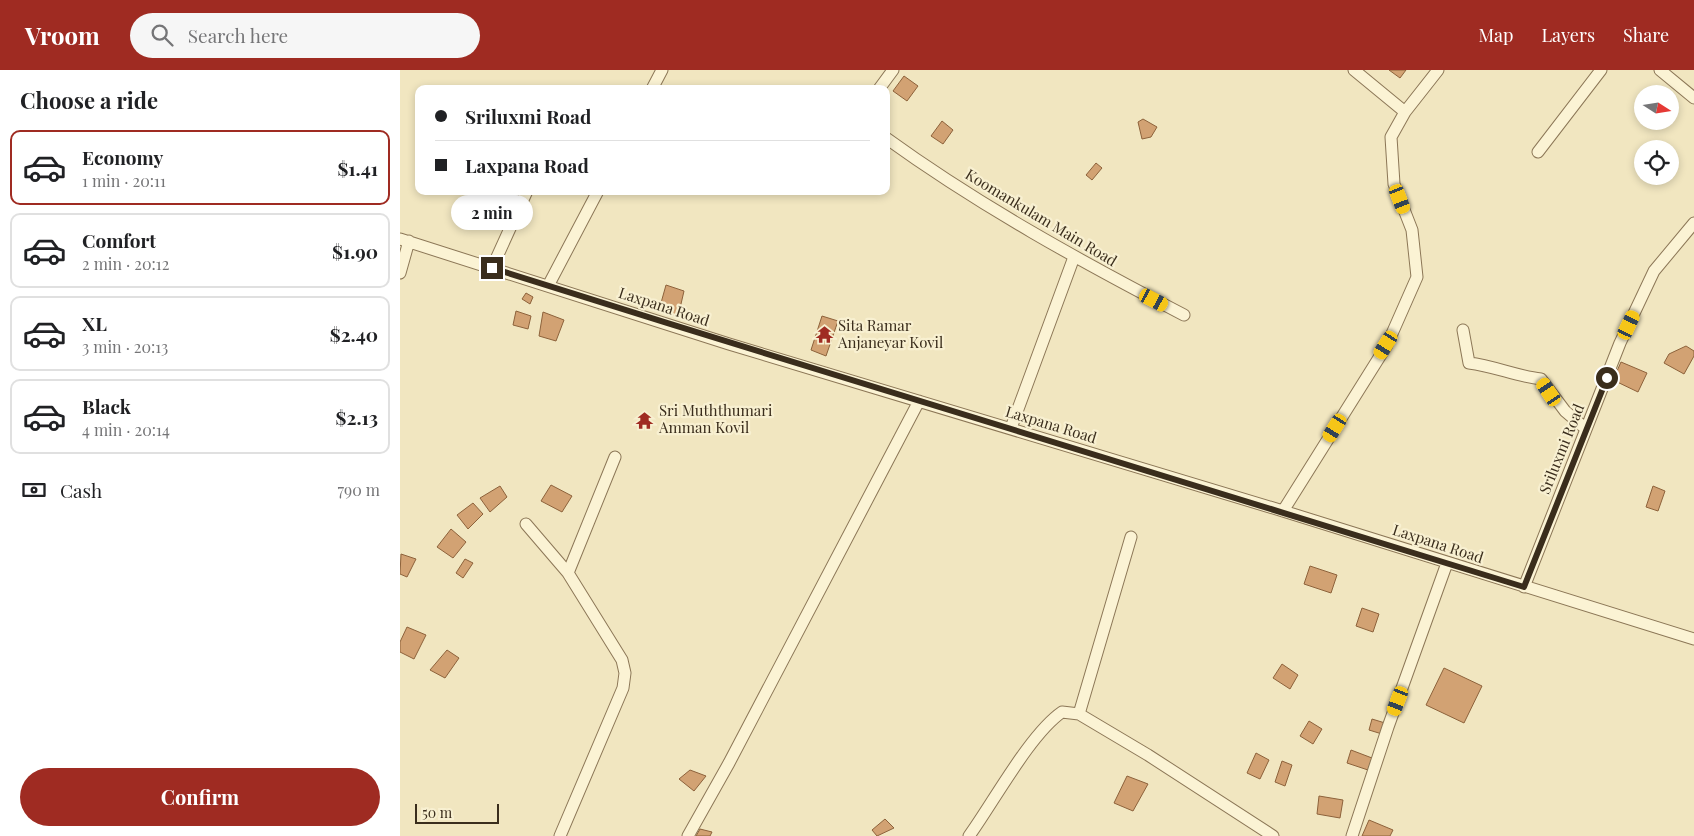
<!DOCTYPE html>
<meta charset="utf-8">
<style>
:root{--surface:#fff;--page:#f6f6f6;--text:#202124;--muted:#757577;--line:#e0e0e0;--accent:#9f2b22}
body{margin:0;font-family:"Playfair Display",serif;background:var(--page);color:var(--text);height:100vh;display:flex;flex-direction:column;font-size:19px;white-space:nowrap}
*{box-sizing:border-box;margin:0}
p{font-size:16px;color:var(--muted)}
.icon{flex:none;width:28px;height:28px;fill:none;stroke:currentColor;stroke-width:2;stroke-linecap:round;stroke-linejoin:round}
.map{position:relative;flex:1;overflow:hidden}
.sheet{display:flex;flex-direction:column;background:var(--surface);width:400px}
.sheet>*{flex:none}
.banner{position:absolute;left:15px;top:15px;width:475px;height:110px;border-radius:10px;box-shadow:0 2px 8px #0003;display:grid;align-content:center;height:110px;padding:0 20px;background:var(--surface)}
.needle{width:32px;rotate:102deg}
.fabs{position:absolute;left:1234px;top:15px;display:grid;gap:10px}
.fabs a{display:grid;place-items:center;width:45px;height:45px;border-radius:50%;background:var(--surface);box-shadow:0 2px 8px #0003;font-size:25px}
.scale{position:absolute;left:15px;bottom:12px;width:84px;box-sizing:border-box;padding-left:5px;border:2px solid #3a2d1c;border-top:0;font-size:14px;line-height:18px;white-space:nowrap;color:#3a2d1c;-webkit-text-stroke:4px #f8f0d1;paint-order:stroke}
.end{position:absolute;width:22px;height:22px;margin:-11px;border:6px solid #3a2d1c;background:#fff;box-shadow:0 0 0 2px #fff}
.from{border-radius:50%}
.bubble{position:absolute;height:35px;border-radius:18px;background:var(--surface);box-shadow:0 2px 8px #0003;font-size:16px;font-weight:700;line-height:35px;text-align:center}
.car{position:absolute;width:15px;height:30px;margin:-15px -8px;border-radius:6px;box-shadow:0 0 4px 1px #0007;background:linear-gradient(#f5c518 24%,#345 0 40%,#f5c518 0 76%,#345 0 86%,#f5c518 0)}
.banner b{display:flex;align-items:center;gap:18px;height:48px;font-size:19px}
.banner b+b{border-top:1px solid var(--line)}
.banner i{width:12px;height:12px;background:var(--text)}
ul{padding:0;list-style:none}
li{display:flex;align-items:center;gap:15px;height:75px;margin:0 10px 8px;padding:0 10px;border:2px solid var(--line);border-radius:10px}
li div{flex:1}
li b{display:block;font-size:19px}
li em{font-style:normal;font-weight:700}
li.on{border-color:var(--accent)}
li>.icon{width:45px;height:45px;stroke-width:1.5}
h2{padding:0 20px;font-size:22px;line-height:60px}
.pay{display:flex;align-items:center;gap:12px;height:55px;padding:0 20px;font-size:19px}
.pay p{margin-inline-start:auto}
.cta{display:flex;gap:10px;margin-top:auto;padding:10px 20px}
.cta a{flex:1;height:58px;border-radius:30px;background:var(--accent);color:#fff;font-size:20px;font-weight:700;line-height:58px;text-align:center}
header{display:flex;align-items:center;gap:30px;box-sizing:border-box;height:70px;padding:0 25px;background:var(--accent);color:#fff}
header strong{font-size:24px}
nav{display:flex;gap:28px;margin-inline-start:auto;font-size:18px}
.search{width:350px;height:45px;background:var(--page);display:flex;align-items:center;gap:12px;box-sizing:border-box;padding:0 18px;border-radius:28px;color:var(--muted);font-size:19px}
main{display:flex;flex:1;min-height:0}
.map>svg:first-child{display:block}
.building{fill:#d2a273;stroke:#8d623b}
.lines{fill:none;stroke-linecap:round;stroke-linejoin:round}
.minor-casing{stroke:#8c7757;stroke-width:13}
.minor{stroke:#fbf3d4;stroke-width:11}
.route{stroke:#3a2d1c;stroke-width:6}
.labels{text-anchor:middle;stroke-width:4.5;stroke-linejoin:round;paint-order:stroke}
.street-label{font-size:15px;fill:#3a2d1c;stroke:#f8f0d1}
.poi-label{font-size:15px;fill:#3a2d1c;stroke:#f8f0d1;text-anchor:start}
</style>
<header>
<strong>Vroom</strong>
<div class="search"><svg class="icon" aria-label="search" viewBox="0 0 24 24"><circle cx="10" cy="10" r="6"/><path d="M15 15l6 6"/></svg>Search here</div>
<nav><a>Map</a><a>Layers</a><a>Share</a></nav>
</header>
<main>
<section class="sheet">
<h2>Choose a ride</h2>
<ul>
<li class="on"><svg class="icon" aria-label="car" viewBox="0 0 24 24"><path d="M5 17H2v-5l4-1 3-4h7l3 4 3 1v5h-3M9 17h6M6 11h13"/><circle cx="7" cy="17" r="2"/><circle cx="17" cy="17" r="2"/></svg><div><b>Economy</b><p>1 min · 20:11</p></div><em>$1.41</em></li>
<li><svg class="icon" aria-label="car" viewBox="0 0 24 24"><path d="M5 17H2v-5l4-1 3-4h7l3 4 3 1v5h-3M9 17h6M6 11h13"/><circle cx="7" cy="17" r="2"/><circle cx="17" cy="17" r="2"/></svg><div><b>Comfort</b><p>2 min · 20:12</p></div><em>$1.90</em></li>
<li><svg class="icon" aria-label="car" viewBox="0 0 24 24"><path d="M5 17H2v-5l4-1 3-4h7l3 4 3 1v5h-3M9 17h6M6 11h13"/><circle cx="7" cy="17" r="2"/><circle cx="17" cy="17" r="2"/></svg><div><b>XL</b><p>3 min · 20:13</p></div><em>$2.40</em></li>
<li><svg class="icon" aria-label="car" viewBox="0 0 24 24"><path d="M5 17H2v-5l4-1 3-4h7l3 4 3 1v5h-3M9 17h6M6 11h13"/><circle cx="7" cy="17" r="2"/><circle cx="17" cy="17" r="2"/></svg><div><b>Black</b><p>4 min · 20:14</p></div><em>$2.13</em></li>
</ul>
<div class="pay"><svg class="icon" aria-label="cash" viewBox="0 0 24 24"><path d="M3 7h18v10H3z"/><circle cx="12" cy="12" r="2"/></svg>Cash<p>790 m</p></div>
<div class="cta"><a>Confirm</a></div>
</section>
<div class="map">
<svg width="1294" height="766" viewBox="0 0 1294 766">
<rect width="100%" height="100%" fill="#f1e6c0"/>
<path class="building" d="M989,0H1006L1000,8Z
M504,6L518,16L507,31L493,21Z
M743,49L757,57L751,67L742,69L738,52Z
M542,51L553,60L543,74L531,66Z
M696,93L702,98L692,110L686,105Z
M266,215L284,221L278,247L259,240Z
M126,223L133,227L130,234L122,229Z
M116,241L131,246L128,259L113,255Z
M143,242L164,250L156,271L139,266Z
M422,246L438,251L426,286L411,280Z
M1286,276L1294,281V286L1284,304L1264,293L1269,284Z
M1221,292L1247,303L1238,322L1213,310Z
M151,415L172,426L162,442L141,431Z
M100,416L107,427L90,442L80,428Z
M1253,416L1265,421L1258,441L1246,437Z
M73,433L83,444L68,459L57,445Z
M51,459L66,472L53,488L37,477Z
M1,484L16,489L7,507L0,504Z
M65,489L73,493L63,508L56,503Z
M910,496L937,505L931,523L904,514Z
M962,538L979,544L973,562L956,556Z
M7,557L26,565L14,589L0,582V572Z
M47,580L59,588L45,608L30,600Z
M882,594L898,605L890,619L873,608Z
M1044,598L1082,616L1064,653L1026,635Z
M972,649L985,653L982,664L969,660Z
M909,651L922,659L913,674L900,666Z
M951,680L972,688L968,700L947,693Z
M856,683L869,690L860,709L847,703Z
M882,691L892,695L885,716L875,712Z
M290,700L306,706L294,721L279,709Z
M727,706L748,714L733,741L714,733Z
M919,726L943,730L940,748L917,744Z
M485,749L494,758L477,766L472,760Z
M969,750L993,760L990,766H962Z
M300,759L312,762L310,766H296Z"/>
<g class="lines">
<defs>
<path id="minor" d="M1260,0L1294,28
M252,19L262,0
M479,19L493,0
M1005,42L1038,0
M486,68C580,136 682,192 784,245
M1138,82L1201,0
M0,169L329,274L883,441L1294,569
M92,198L127,121
M0,203L9,171
M148,216L198,121
M1063,260L1069,293C1094,296 1116,306 1141,309L1165,341L1186,359
M611,358L674,187
M883,441L987,275L1017,207L1012,160L994,114L991,67L1005,42L954,0
M126,454L168,503L222,590L225,603L223,618L160,766
M168,503L215,387
M1124,517L1220,273L1254,201L1294,153
M679,644L731,467
M288,766L329,693L519,331
M569,766C593,733 630,664 662,642L679,644L748,685L873,766
M952,766L988,657L1047,493"/>
</defs>
<use href="#minor" class="minor-casing"/>
<use href="#minor" class="minor"/>
</g>
<g class="lines">
<path class="route" d="M92,198C435,307 780,409 1124,517L1207,308"/>
</g>
<defs>
<symbol id="temple-bare" viewBox="-9 -9 18 18"><path d="M0-6L5-2H3V0L6.5 2.5H4V6H1.5V3h-3V6H-4V2.5H-6.5L-3 0V-2H-5Z" fill="#9f2b22" stroke="#f8f0d1" stroke-width="2.5" paint-order="stroke"/></symbol>
</defs>
<g fill-rule="evenodd">
<use href="#temple-bare" x="412" y="252" width="25" height="25"/>
<use href="#temple-bare" x="232" y="338" width="25" height="25"/>
</g>
<g class="labels">
<g class="street-label">
<text transform="translate(641 148) rotate(31)" y="5">Koomankulam Main Road</text>
<text transform="translate(264 237) rotate(18)" y="5">Laxpana Road</text>
<text transform="translate(651 355) rotate(17)" y="5">Laxpana Road</text>
<text transform="translate(1162 379) rotate(-68)" y="5">Sriluxmi Road</text>
<text transform="translate(1038 474) rotate(18)" y="5">Laxpana Road</text>
</g>
<g class="poi-label">
<text x="438" y="261">Sita Ramar<tspan x="438" dy="17">Anjaneyar Kovil</tspan></text>
<text x="259" y="346">Sri Muththumari<tspan x="259" dy="17">Amman Kovil</tspan></text>
</g>
</g>
</svg>
<div class="fabs">
<a><svg class="needle" viewBox="-14 -14 28 28"><path d="M0-13l5 13h-10z" fill="#e53935"/><path d="M0 13l5-13h-10z" fill="#757577"/></svg></a>
<a><svg class="icon" aria-label="locate" viewBox="0 0 24 24"><circle cx="12" cy="12" r="6"/><path d="M12 2v4M12 18v4M2 12h4M18 12h4"/></svg></a>
</div>
<div class="scale">50 m</div>
<i class="end from" style="left:1207px;top:308px"></i>
<i class="end" style="left:92px;top:198px"></i>
<div class="bubble" style="left:51px;top:125px;width:82px">2 min</div>
<i class="car" style="left:1000px;top:129px;rotate:159deg"></i>
<i class="car" style="left:754px;top:230px;rotate:118deg"></i>
<i class="car" style="left:1229px;top:255px;rotate:25deg"></i>
<i class="car" style="left:986px;top:275px;rotate:212deg"></i>
<i class="car" style="left:1149px;top:322px;rotate:326deg"></i>
<i class="car" style="left:935px;top:358px;rotate:212deg"></i>
<i class="car" style="left:998px;top:631px;rotate:201deg"></i>
<div class="banner">
<b><i class="from"></i>Sriluxmi Road</b>
<b><i></i>Laxpana Road</b>
</div>
</div>
</main>
